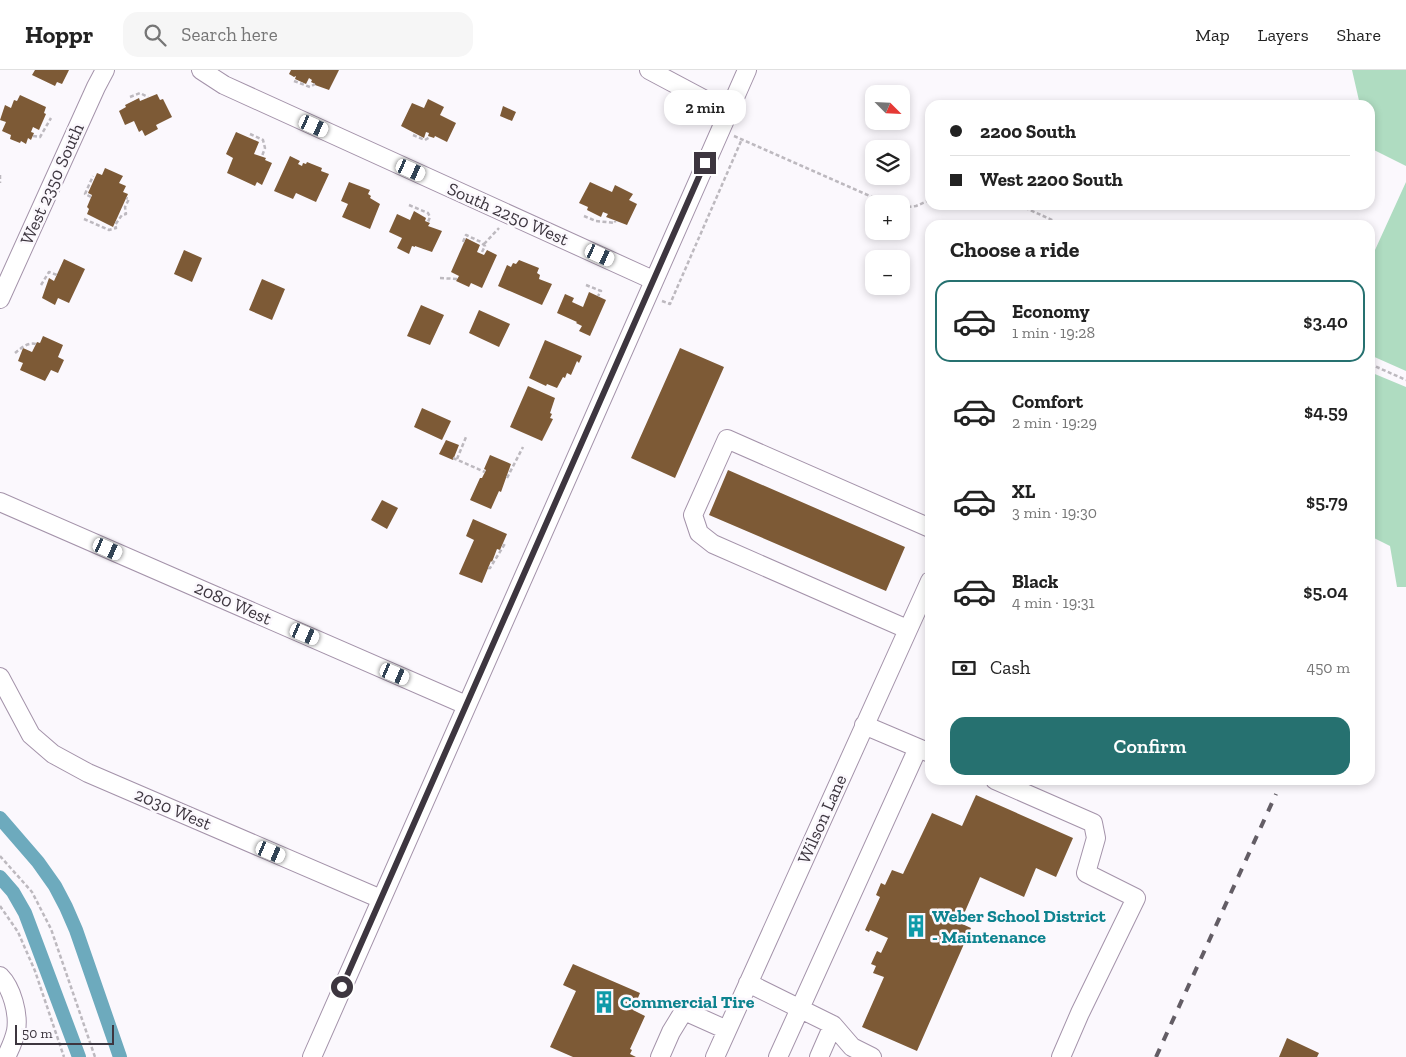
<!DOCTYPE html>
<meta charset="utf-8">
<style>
:root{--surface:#fff;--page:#f6f6f6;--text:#222;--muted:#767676;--line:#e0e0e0;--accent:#267170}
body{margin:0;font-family:"Zilla Slab",serif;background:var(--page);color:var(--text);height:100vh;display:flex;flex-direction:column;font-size:19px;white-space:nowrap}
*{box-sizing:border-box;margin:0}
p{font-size:16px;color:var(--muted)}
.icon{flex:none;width:28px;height:28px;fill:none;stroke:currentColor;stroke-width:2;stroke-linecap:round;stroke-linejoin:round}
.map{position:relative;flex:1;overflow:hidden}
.details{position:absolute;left:925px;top:150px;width:450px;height:565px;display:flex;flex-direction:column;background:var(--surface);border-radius:15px;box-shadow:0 2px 8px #0003}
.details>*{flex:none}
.hud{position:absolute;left:925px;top:30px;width:450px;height:110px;border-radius:15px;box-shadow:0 2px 8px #0003;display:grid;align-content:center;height:110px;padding:0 25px;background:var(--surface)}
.needle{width:32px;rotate:114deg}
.controls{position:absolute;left:865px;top:15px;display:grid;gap:10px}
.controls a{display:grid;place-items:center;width:45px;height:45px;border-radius:10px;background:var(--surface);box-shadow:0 2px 8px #0003;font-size:25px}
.scale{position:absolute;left:15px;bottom:12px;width:99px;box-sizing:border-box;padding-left:5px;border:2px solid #3d363f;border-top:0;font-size:14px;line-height:18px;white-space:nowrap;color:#3d363f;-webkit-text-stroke:4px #fbf8fd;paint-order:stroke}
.end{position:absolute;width:22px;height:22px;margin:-11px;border:6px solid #3d363f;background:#fff;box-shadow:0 0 0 2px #fff}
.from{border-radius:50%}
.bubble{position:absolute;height:35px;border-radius:15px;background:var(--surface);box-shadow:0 2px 8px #0003;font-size:16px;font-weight:600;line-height:35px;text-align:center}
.car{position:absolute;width:15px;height:30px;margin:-15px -8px;border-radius:6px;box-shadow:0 0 4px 1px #0007;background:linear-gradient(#fff 24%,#345 0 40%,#fff 0 76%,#345 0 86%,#fff 0)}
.hud b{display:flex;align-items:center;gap:18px;height:48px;font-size:19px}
.hud b+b{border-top:1px solid var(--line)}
.hud i{width:12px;height:12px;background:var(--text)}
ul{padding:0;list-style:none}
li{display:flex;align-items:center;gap:15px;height:82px;margin:0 10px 8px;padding:0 15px;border:2px solid transparent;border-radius:15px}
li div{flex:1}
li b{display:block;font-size:19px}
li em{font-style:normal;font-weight:600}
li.active{border-color:var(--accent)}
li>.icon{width:45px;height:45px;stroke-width:1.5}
h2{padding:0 25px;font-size:22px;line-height:60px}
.pay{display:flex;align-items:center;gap:12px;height:55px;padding:0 25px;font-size:19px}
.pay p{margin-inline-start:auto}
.cta{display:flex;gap:10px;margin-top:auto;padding:10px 25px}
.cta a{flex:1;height:58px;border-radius:15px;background:var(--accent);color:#fff;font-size:20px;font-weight:600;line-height:58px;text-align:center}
header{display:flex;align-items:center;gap:30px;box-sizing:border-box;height:70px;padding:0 25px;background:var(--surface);border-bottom:1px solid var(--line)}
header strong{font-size:24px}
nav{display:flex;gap:28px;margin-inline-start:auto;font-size:18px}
.search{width:350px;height:45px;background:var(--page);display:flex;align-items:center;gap:12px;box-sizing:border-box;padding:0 18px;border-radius:15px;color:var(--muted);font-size:19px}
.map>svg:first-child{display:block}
.green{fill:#afdcc1}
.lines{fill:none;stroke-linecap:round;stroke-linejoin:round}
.canal{stroke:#6daabd;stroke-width:14}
.building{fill:#7d5a36}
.minor-casing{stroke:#a493aa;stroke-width:20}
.path{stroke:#bdb9bf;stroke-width:2.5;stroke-dasharray:4 2.5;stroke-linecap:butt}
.minor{stroke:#fff;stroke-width:18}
.rail{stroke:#635d65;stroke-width:4;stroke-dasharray:9 9;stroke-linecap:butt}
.route{stroke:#3d363f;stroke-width:6}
.labels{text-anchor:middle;stroke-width:5;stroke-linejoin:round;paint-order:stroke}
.street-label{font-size:18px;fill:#3d363f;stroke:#fbf8fd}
.culture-label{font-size:18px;font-weight:bold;fill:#0d838f;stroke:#fbf8fd;text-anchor:start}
</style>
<header>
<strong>Hoppr</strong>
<div class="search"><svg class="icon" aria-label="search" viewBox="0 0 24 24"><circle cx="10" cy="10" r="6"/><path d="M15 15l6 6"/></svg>Search here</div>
<nav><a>Map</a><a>Layers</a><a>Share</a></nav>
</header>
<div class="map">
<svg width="1406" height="987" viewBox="0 0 1406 987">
<rect width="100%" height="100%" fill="#fbf8fd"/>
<path class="green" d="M1352,0H1406V96L1370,78V35H1360Z
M1406,112V301L1370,285V191Z
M1370,302L1406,317V517H1397L1390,476L1374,468H1370Z"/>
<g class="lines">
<path class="canal" d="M0,748L38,792L55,816L66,837L76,860L120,987
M0,807L13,822L25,843L79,987"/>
</g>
<path class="building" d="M35,0H69L62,14L57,12L55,16L32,5Z
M291,0H339L329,20L315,15V14L311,12L312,10L309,8L306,14L295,9L296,6L294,7L289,4Z
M157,24L160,30L163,29L172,47L156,55L158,59L145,66L142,60L139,62L134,51L125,55L119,41L126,37L125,35L139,28L140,31Z
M20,25L46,37L44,43L46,44L39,60L33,57L31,62L34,63L31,70L28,68L26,74L21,71L20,73L10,69L11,65L2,61L6,52L0,50L5,35L11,38L14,30L17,31Z
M428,29L444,37L440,45L456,53L447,72L435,66L434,68L428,66L429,63L426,62L424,68L401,56L412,33L424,38Z
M503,36L516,42L512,51L500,46Z
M236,62L259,72L254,84L266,88L265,90L272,93L262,115L257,112L255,116L227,103L233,88L226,84Z
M290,86L300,91L298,94L302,96L303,93L306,94L307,92L322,98L321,101L329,104L316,132L296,123L293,129L274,121Z
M105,98L123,106L119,113L126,116L123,122L128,124L113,157L87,144L89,139L87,137L92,125L88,123L97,103L102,105Z
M349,112L370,120L368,124L371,126L370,128L380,134L370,159L342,147L348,134L341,131Z
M590,112L612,122L615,115L633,124L629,130L637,134L627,155L606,147L608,144L603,142L601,147L587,140L588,137L579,133Z
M414,141L426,148L425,151L430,153L428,156L442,161L432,182L415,176V177L412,176L409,184L397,178L402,168L389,162L397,144L410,150Z
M466,168L480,175L477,182L484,185L487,180L497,185L482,218L471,213L469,217L456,211L459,206L451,202Z
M184,180L202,188L192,212L174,204Z
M64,189L85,199L69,233L58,228L55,235L42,228L49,208L54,211Z
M519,190L539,198L537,203L540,205L539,209L552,214L542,235L498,216L507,195L511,197L513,193L516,194Z
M262,209L285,219L272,250L249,240Z
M589,222L606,230L590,266L579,261L582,256L576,253L577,252L557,243L565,224L574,228L572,232L583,237Z
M421,235L444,245L430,275L407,266Z
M479,240L510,254L499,277L469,263Z
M43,266L63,275L58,287L64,290L58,303L51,300L45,311L20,300L23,293L18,291L23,278L32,282L37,272L40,273Z
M545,270L582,286L579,293L577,291L571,305L567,303L565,308L563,307L557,318L547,314L546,316L529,308Z
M680,278L724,297L675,408L631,388Z
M528,316L555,328L550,343L552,344L550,348L553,349L542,371L510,357Z
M422,338L451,351L442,370L414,357Z
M446,370L459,375L453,390L439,384Z
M490,385L511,394L501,422L499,421L491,439L470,430L480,408H482L486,400L484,399Z
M728,400L905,477L886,521L709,445Z
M382,430L398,438L387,459L371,450Z
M473,449L507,464L500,480L497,479L492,492L491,491L482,513L459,504L474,470L466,466Z
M976,725L1073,768L1056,807L1036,798L1024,827L980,807L960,853L971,858L917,981L862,957L884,907L873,903L876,896L871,894L877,881L881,883L888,868L870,860L869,862L865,860L880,827L876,825L881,813L885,815L892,800L903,804L932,743L962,756Z
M573,894L640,923L633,940L645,946L630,979L632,980L630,984L636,987H573L550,977L576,921L563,915Z
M1287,968L1319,983L1317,987H1279Z"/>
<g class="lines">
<defs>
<path id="minor" d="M201,0L224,15L653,210
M649,0L728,42
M0,229L96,17L105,0
M0,432L466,635
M907,559L713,474L699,463L693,445L727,369L930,458
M0,607L31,665L53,684L88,703L381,829
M864,655L930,683
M995,710L1093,753L1096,768L1086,803L1136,828L1080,943L1061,987
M0,906C12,918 19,944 16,961C14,970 10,979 6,987
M748,913L833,955L852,977L872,987
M312,987L747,0
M660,987L671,962L682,944L689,943L727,960
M715,987L930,511
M778,987L918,678
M819,987L833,955"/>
</defs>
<use href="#minor" class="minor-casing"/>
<path class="path" d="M294,11L310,17L315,14
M130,27L140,23L148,27
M250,64L263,70L265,78L262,86
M413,65L425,70L430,67
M33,66L40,67L51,48
M734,66L888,134
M0,105V113
M91,127L85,124L93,106
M409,135L428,143L430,147L428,152
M1019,135L1063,155
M901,138L916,136L930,130
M584,146L596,151L615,153V151
M84,149L109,160L116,158L115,155L122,145L126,144L125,137L129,129L126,128
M463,172L466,165L481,172L485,176L481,184
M484,174L499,158
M440,208L457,209
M41,215L49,202L57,205
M586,215L601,221L598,226
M662,231L670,234L742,69
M15,283C21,278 28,272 36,274
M1370,294L1406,310
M453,388L485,402
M457,389L466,367
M507,408L523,377
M488,498H490L506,472
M0,786L32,822L51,859L95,987
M0,836L18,862L35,901L64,987"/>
<use href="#minor" class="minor"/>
<path class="rail" d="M1156,987L1276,724"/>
</g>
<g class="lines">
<path class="route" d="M342,917L705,93"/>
</g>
<defs>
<symbol id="building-bare" viewBox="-9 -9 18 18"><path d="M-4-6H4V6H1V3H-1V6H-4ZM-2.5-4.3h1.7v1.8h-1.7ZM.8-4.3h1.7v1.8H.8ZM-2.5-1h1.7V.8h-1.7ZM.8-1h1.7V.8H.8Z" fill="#0f9aa8" stroke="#fbf8fd" stroke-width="2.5" paint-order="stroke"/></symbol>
</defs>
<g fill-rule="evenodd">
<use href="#building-bare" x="900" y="840" width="32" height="32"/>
<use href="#building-bare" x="588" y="916" width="32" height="32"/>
</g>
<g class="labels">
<g class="street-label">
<text transform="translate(52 114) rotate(-66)" y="6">West 2350 South</text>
<text transform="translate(508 144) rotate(24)" y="6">South 2250 West</text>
<text transform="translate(233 533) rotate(24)" y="6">2080 West</text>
<text transform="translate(173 739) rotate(23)" y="6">2030 West</text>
<text transform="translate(822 749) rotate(-66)" y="6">Wilson Lane</text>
</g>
<g class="culture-label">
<text x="932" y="852">Weber School District<tspan x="932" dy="21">- Maintenance</tspan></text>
<text x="620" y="938">Commercial Tire</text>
</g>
</g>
</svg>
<div class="controls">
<a><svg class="needle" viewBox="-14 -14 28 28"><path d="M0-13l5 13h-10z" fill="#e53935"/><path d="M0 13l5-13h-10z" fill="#767676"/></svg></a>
<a><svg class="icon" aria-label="layers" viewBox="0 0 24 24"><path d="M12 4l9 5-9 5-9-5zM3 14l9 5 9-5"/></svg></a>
<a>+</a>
<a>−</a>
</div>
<div class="scale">50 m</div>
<i class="end from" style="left:342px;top:917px"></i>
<i class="end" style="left:705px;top:93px"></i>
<div class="bubble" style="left:664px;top:20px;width:82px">2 min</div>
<i class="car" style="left:314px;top:56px;rotate:114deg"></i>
<i class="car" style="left:411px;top:100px;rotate:114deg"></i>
<i class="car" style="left:600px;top:185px;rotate:115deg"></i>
<i class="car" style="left:108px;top:479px;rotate:114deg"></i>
<i class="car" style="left:305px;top:564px;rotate:113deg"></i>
<i class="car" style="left:395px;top:604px;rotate:113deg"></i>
<i class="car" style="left:271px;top:782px;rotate:113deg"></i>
<div class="hud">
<b><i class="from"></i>2200 South</b>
<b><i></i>West 2200 South</b>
</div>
<section class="details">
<h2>Choose a ride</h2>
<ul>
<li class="active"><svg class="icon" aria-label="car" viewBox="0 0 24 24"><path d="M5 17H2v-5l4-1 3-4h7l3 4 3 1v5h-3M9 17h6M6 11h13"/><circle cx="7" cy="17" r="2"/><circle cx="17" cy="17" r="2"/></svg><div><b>Economy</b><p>1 min · 19:28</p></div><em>$3.40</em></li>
<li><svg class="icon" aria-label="car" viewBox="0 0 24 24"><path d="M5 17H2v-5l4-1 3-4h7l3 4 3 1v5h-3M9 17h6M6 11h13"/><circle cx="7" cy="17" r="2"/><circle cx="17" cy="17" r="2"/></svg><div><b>Comfort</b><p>2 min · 19:29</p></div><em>$4.59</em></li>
<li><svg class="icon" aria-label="car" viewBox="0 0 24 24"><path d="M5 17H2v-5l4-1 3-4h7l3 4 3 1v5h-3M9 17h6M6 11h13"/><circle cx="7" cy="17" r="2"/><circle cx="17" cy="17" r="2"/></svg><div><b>XL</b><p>3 min · 19:30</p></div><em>$5.79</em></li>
<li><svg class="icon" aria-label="car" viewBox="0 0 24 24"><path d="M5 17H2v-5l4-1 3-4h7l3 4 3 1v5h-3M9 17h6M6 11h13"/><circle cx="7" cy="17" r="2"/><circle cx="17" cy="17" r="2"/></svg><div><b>Black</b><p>4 min · 19:31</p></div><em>$5.04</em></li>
</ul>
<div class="pay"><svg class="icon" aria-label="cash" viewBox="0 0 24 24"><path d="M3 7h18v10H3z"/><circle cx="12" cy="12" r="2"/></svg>Cash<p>450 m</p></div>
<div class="cta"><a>Confirm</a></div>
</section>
</div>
